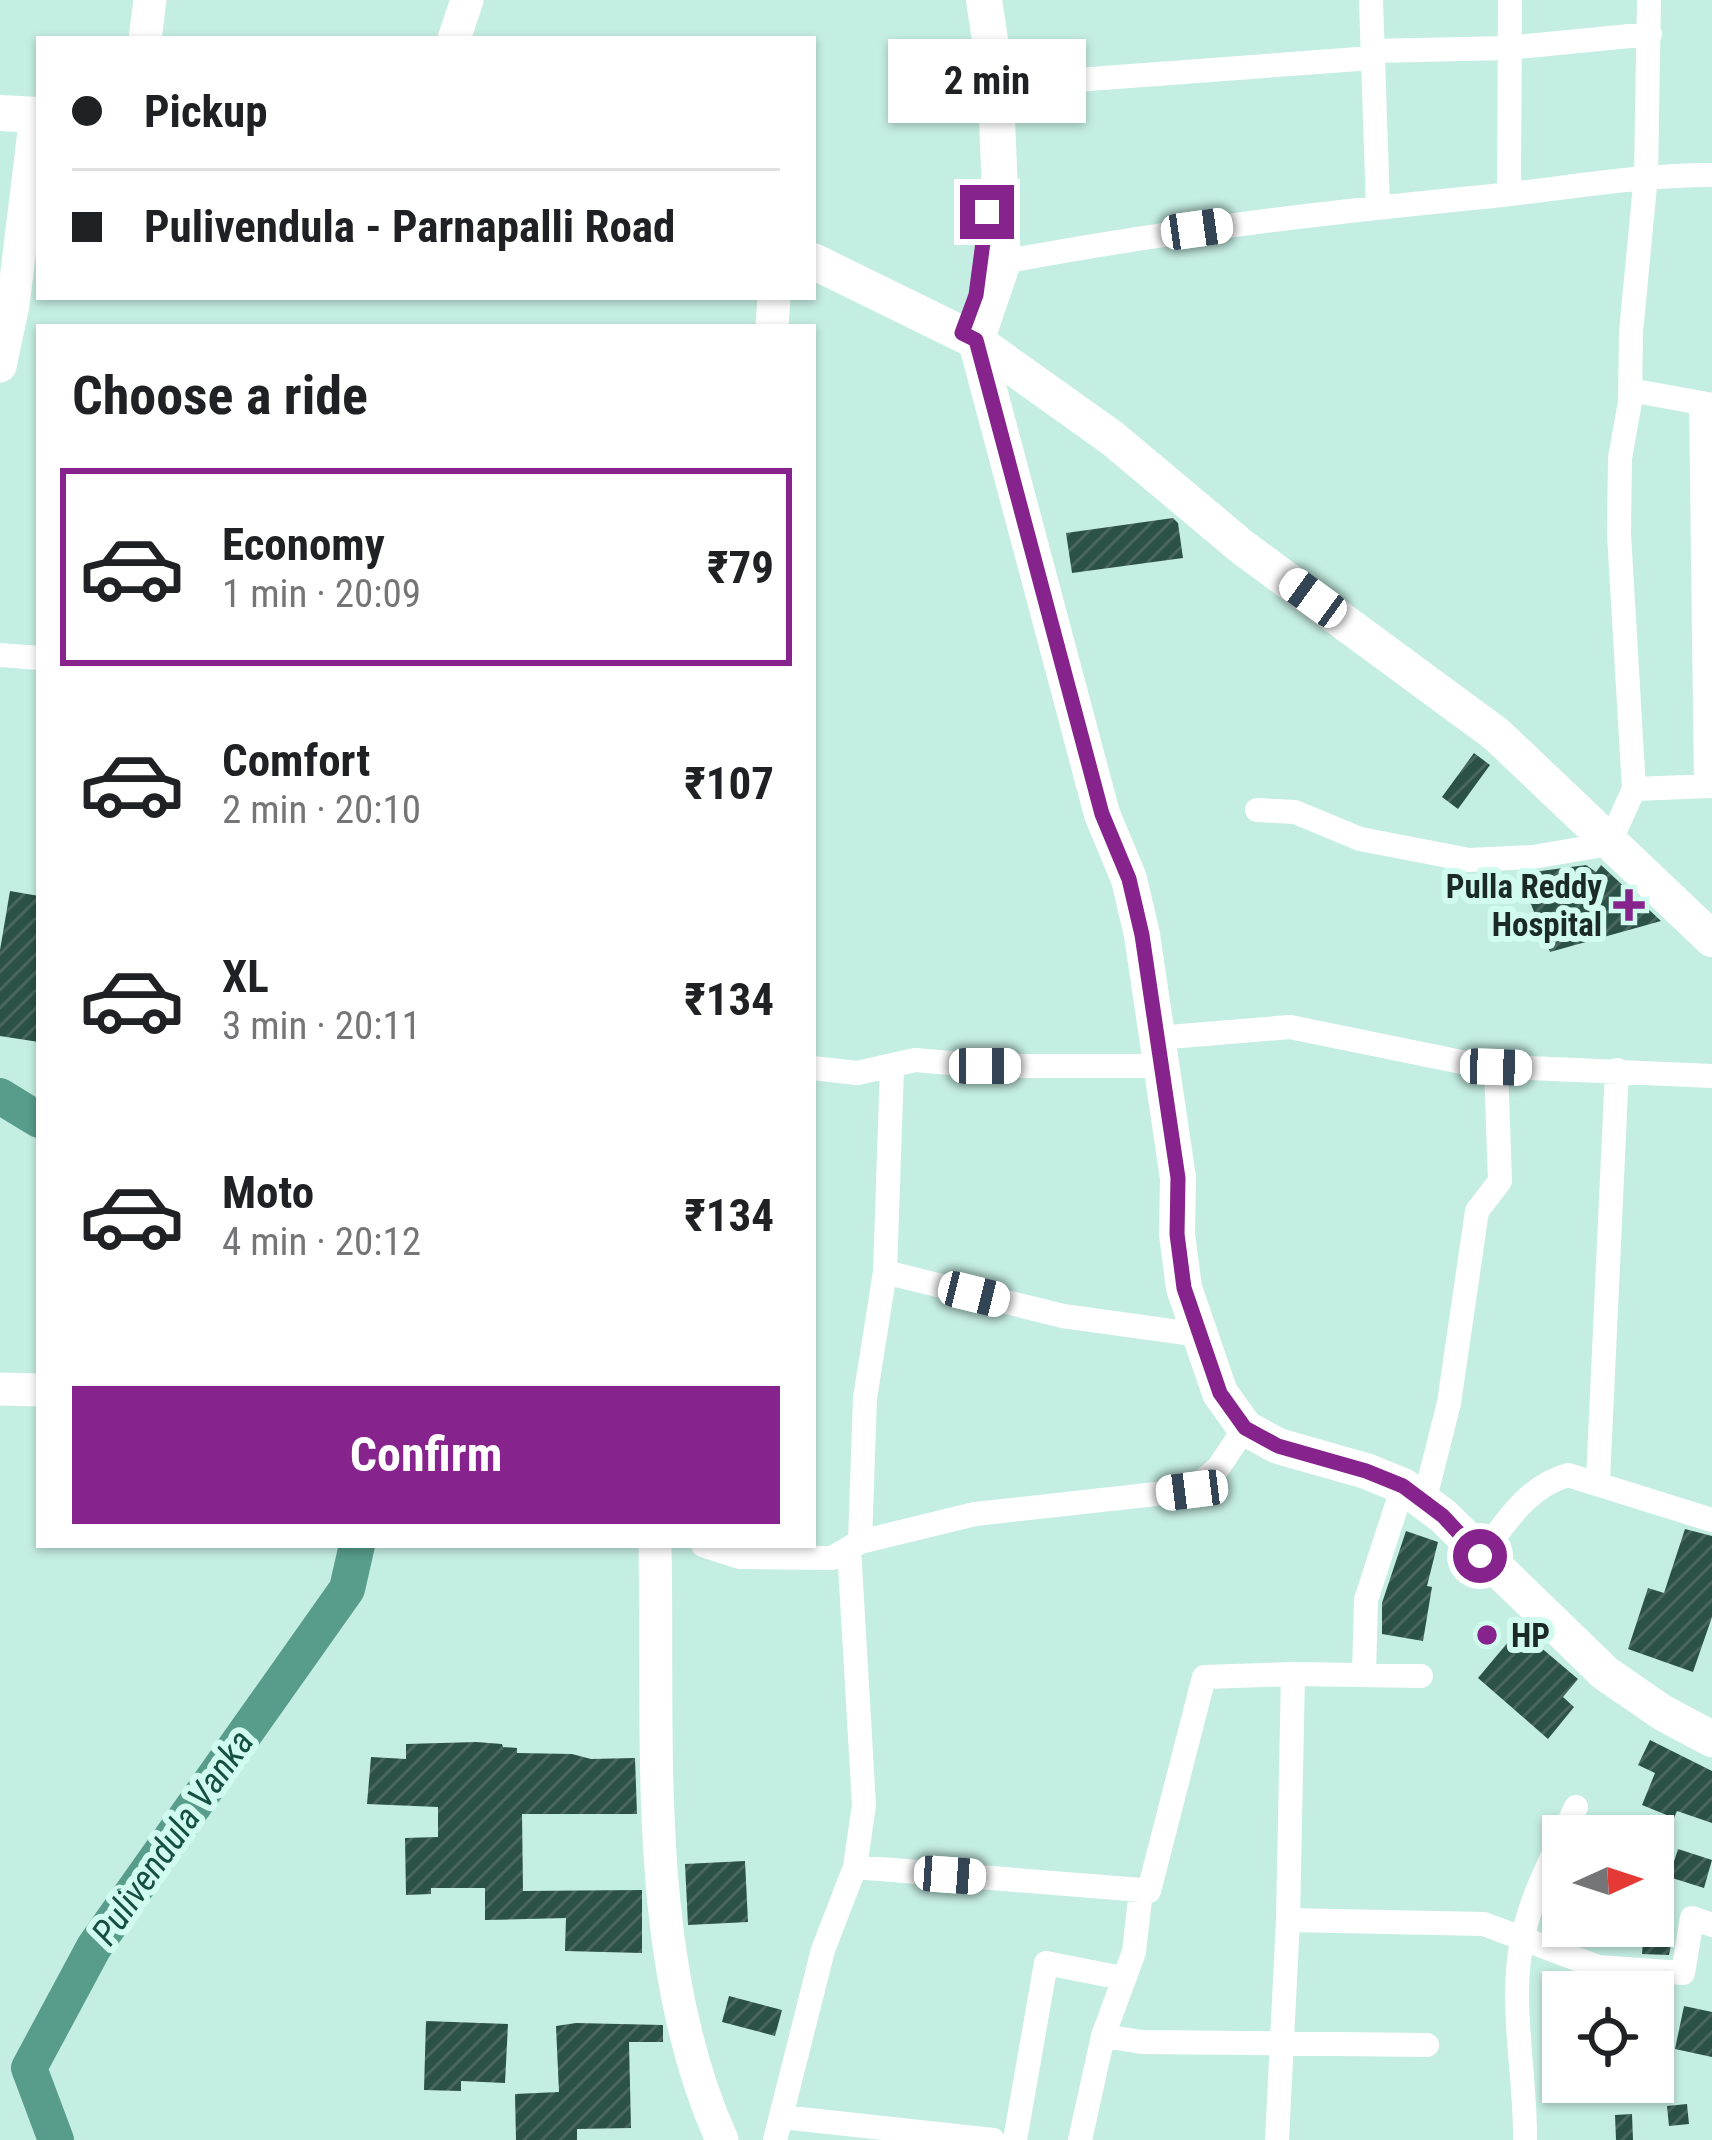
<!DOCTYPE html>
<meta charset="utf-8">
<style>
:root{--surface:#fff;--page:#f2f2f2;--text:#202124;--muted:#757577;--line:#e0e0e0;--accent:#87238c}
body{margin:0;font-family:"Roboto Condensed",sans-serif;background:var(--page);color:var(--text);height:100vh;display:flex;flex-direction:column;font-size:45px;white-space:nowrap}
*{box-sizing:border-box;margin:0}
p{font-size:39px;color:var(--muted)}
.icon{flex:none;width:66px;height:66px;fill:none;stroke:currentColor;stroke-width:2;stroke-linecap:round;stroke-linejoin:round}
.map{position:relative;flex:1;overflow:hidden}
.panel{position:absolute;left:36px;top:324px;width:780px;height:1224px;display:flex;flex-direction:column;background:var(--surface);border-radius:0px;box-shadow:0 3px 9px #0004}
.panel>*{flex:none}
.hud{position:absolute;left:36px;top:36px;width:780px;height:264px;border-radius:0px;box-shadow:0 3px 9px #0004;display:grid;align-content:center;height:264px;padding:0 36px;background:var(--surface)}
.needle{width:78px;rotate:87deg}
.fabs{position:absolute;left:1542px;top:1815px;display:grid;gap:24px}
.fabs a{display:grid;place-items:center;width:132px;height:132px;border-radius:0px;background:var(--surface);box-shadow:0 3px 9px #0004;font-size:60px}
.end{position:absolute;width:54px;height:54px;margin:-27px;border:15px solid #87238c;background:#fff;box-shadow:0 0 0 6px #fff}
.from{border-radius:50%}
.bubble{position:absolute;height:84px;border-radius:0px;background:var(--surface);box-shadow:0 3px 9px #0004;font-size:39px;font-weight:700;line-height:84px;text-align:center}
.car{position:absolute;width:36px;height:72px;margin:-36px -18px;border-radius:15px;box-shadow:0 0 9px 3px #0007;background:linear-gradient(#fff 24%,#345 0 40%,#fff 0 76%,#345 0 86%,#fff 0)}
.hud b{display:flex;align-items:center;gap:42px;height:114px;font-size:45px}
.hud b+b{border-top:3px solid var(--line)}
.hud i{width:30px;height:30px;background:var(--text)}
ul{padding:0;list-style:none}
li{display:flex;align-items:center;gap:36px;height:198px;margin:0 24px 18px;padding:0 12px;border:6px solid transparent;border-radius:0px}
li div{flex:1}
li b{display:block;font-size:45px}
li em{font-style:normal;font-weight:700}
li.active{border-color:var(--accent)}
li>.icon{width:108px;height:108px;stroke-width:1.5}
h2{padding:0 36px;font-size:54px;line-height:144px}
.primary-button{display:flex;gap:24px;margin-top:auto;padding:24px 36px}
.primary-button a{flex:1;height:138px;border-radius:0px;background:var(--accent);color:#fff;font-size:48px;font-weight:700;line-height:138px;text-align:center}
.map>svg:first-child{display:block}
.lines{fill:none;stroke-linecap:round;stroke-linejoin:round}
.river{stroke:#589c8b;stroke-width:36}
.building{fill:url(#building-hatch)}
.street{stroke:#fff;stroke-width:24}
.secondary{stroke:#fff;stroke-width:33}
.primary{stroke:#fff;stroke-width:36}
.route{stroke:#87238c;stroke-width:15}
.poi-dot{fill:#87238c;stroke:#d2fbef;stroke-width:4.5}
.labels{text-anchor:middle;stroke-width:12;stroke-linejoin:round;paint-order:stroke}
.poi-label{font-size:33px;font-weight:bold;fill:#1b2a26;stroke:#d2fbef;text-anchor:end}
.water-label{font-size:36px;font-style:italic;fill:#144f42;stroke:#d2fbef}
</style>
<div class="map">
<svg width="1712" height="2140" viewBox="0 0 1712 2140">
<defs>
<pattern id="building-hatch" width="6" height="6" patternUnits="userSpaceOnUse" patternTransform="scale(3)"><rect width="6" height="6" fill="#2c5147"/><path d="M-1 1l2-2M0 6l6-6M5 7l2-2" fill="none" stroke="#49675f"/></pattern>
</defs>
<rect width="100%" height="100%" fill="#c5eee2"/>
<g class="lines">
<path class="river" d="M0,1096L39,1120
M56,2140L29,2068L94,1947L347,1589L357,1545"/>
</g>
<path class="building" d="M1173,518L1178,523L1183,558L1072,573L1066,533Z
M1474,753L1490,765L1458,809L1442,797Z
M1586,865L1596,872L1601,865L1661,921L1550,952L1519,874Z
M10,891L39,896V1042L0,1036V950Z
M1685,1529L1712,1536V1617L1693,1672L1628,1649L1648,1588L1664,1593Z
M1406,1531L1438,1542L1427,1586L1432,1587L1423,1641L1382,1634V1603Z
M1519,1629L1578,1679L1563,1697L1574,1707L1548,1739L1478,1678Z
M1650,1740L1712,1771V1823L1677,1811L1674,1818L1642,1805L1655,1773L1638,1765Z
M476,1742L502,1744L503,1747L517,1748V1753L572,1754L591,1759L635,1758L637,1814H522L523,1891L642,1890V1953L565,1951L566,1918L485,1920V1888H431V1894L406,1895L405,1838L438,1837V1807L367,1804L371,1757L406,1759V1744Z
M1678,1849L1712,1860L1704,1888L1669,1877Z
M745,1861L748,1922L688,1925L685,1864Z
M1644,1931L1673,1934L1669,1955L1642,1954Z
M729,1996L782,2010L775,2036L722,2022Z
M1684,2006L1712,2012V2057L1675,2049Z
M426,2021L508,2024L505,2083L461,2081V2091L424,2090Z
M576,2023L663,2025V2042H629L631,2128L577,2129V2140H516L515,2094L559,2092L556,2026Z
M1687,2104L1689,2124L1669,2126L1667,2106Z
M1632,2114L1633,2140H1616L1615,2115Z"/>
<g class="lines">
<path class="street" d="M1371,0L1378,207
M1372,51L1508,48L1650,34
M995,86L1372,58
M1509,194L1510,0
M1003,262C1166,231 1328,212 1493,196C1568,188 1637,175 1712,175
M1630,390L1712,405
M1701,403L1706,786
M0,655L39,658
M1634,789L1712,786
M1257,810L1295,812L1360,839L1469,860L1533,857L1609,844L1634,789L1619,534L1620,458L1630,402L1631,332L1646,175L1649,0
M1157,1038L1290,1027L1481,1066L1712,1076
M813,1068L857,1073L915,1060L985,1066H1162
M885,1272L1063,1316L1200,1335
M1598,1481L1617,1070
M1424,1502L1449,1403L1477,1211L1500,1181L1496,1067
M860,1542L865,1398L885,1272L892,1068
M703,1545L740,1557L832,1558L860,1542L975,1514L1192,1490L1218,1468L1245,1428
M1480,1556C1506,1523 1526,1487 1568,1475L1712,1520
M1364,1674L1366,1600L1403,1486
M855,1867L1141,1890
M1288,1920L1484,1924L1598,1967L1683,1973L1692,1918L1712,1925
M1103,2036L1142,2042L1427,2045
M782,2117L993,2140
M775,2140L823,1950L855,1867L864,1805L849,1548
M1015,2140L1046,1963L1122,1978
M1080,2140L1103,2036L1134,1952L1141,1890L1149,1891L1204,1677L1293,1674L1421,1676
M1277,2140L1288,1920L1293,1674
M1525,2140C1526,2073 1508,2001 1523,1936C1533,1891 1557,1848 1576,1807"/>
<path class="secondary" d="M145,39L150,0
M454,39L467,0
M772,327L774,297
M0,366L13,305L36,115
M0,1389L39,1390
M655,1545C659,1738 641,1961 722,2140"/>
<path class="primary" d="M0,113L39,115
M813,261L976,341L1112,438L1242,547L1496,734L1712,939
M976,341L1102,814L1129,879L1142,935L1178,1178L1177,1234L1184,1288L1220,1393L1245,1428L1278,1446L1366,1471L1403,1486L1443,1516L1605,1673L1663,1713L1712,1739
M976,341L1003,262L995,73L984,0"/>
</g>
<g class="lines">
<path class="route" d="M987,212L976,295L962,333L976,340L1102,814L1129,879L1142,935L1178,1178L1177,1234L1184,1288L1220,1393L1245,1428L1278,1446L1366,1471L1403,1486L1443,1516L1480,1556"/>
</g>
<g class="poi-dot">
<path d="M1623 887h12v12h12v12h-12v12h-12v-12h-12v-12h12z"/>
<circle cx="1487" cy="1635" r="12"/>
</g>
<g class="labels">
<g class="poi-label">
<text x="1602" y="898">Pulla Reddy<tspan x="1602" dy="38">Hospital</tspan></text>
<text x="1511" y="1647" text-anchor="start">HP</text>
</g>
<g class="water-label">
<text transform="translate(172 1837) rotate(-55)" y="13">Pulivendula Vanka</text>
</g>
</g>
</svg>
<div class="fabs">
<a><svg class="needle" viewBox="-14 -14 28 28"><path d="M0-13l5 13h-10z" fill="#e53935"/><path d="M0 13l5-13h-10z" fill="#757577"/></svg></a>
<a><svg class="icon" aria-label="locate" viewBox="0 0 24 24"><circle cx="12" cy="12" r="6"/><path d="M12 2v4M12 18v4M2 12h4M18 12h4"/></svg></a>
</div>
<i class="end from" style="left:1480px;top:1556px"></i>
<i class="end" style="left:987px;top:212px"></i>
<div class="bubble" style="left:888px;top:39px;width:198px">2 min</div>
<i class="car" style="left:1197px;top:229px;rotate:82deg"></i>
<i class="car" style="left:1313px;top:598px;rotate:306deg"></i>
<i class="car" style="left:985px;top:1066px;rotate:90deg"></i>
<i class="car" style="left:1496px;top:1067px;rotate:92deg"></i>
<i class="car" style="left:974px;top:1294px;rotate:104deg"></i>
<i class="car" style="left:1192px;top:1490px;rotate:263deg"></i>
<i class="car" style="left:950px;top:1875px;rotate:94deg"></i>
<div class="hud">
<b><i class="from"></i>Pickup</b>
<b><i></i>Pulivendula - Parnapalli Road</b>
</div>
<section class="panel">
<h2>Choose a ride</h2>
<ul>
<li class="active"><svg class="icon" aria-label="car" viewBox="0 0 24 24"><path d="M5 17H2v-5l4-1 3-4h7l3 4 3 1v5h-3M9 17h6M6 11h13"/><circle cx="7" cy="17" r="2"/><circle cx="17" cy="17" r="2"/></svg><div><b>Economy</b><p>1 min · 20:09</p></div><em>₹79</em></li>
<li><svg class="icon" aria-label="car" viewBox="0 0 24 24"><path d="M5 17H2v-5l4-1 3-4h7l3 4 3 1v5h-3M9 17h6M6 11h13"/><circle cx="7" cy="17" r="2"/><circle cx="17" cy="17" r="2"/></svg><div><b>Comfort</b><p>2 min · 20:10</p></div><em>₹107</em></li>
<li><svg class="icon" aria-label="car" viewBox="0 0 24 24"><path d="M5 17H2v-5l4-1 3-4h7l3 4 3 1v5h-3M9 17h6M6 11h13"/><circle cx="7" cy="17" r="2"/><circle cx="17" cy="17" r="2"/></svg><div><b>XL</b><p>3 min · 20:11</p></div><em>₹134</em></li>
<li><svg class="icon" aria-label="car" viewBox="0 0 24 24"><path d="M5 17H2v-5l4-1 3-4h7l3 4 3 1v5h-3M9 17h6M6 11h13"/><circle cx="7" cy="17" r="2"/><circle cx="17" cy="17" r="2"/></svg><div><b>Moto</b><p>4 min · 20:12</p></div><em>₹134</em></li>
</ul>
<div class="primary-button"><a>Confirm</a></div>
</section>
</div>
